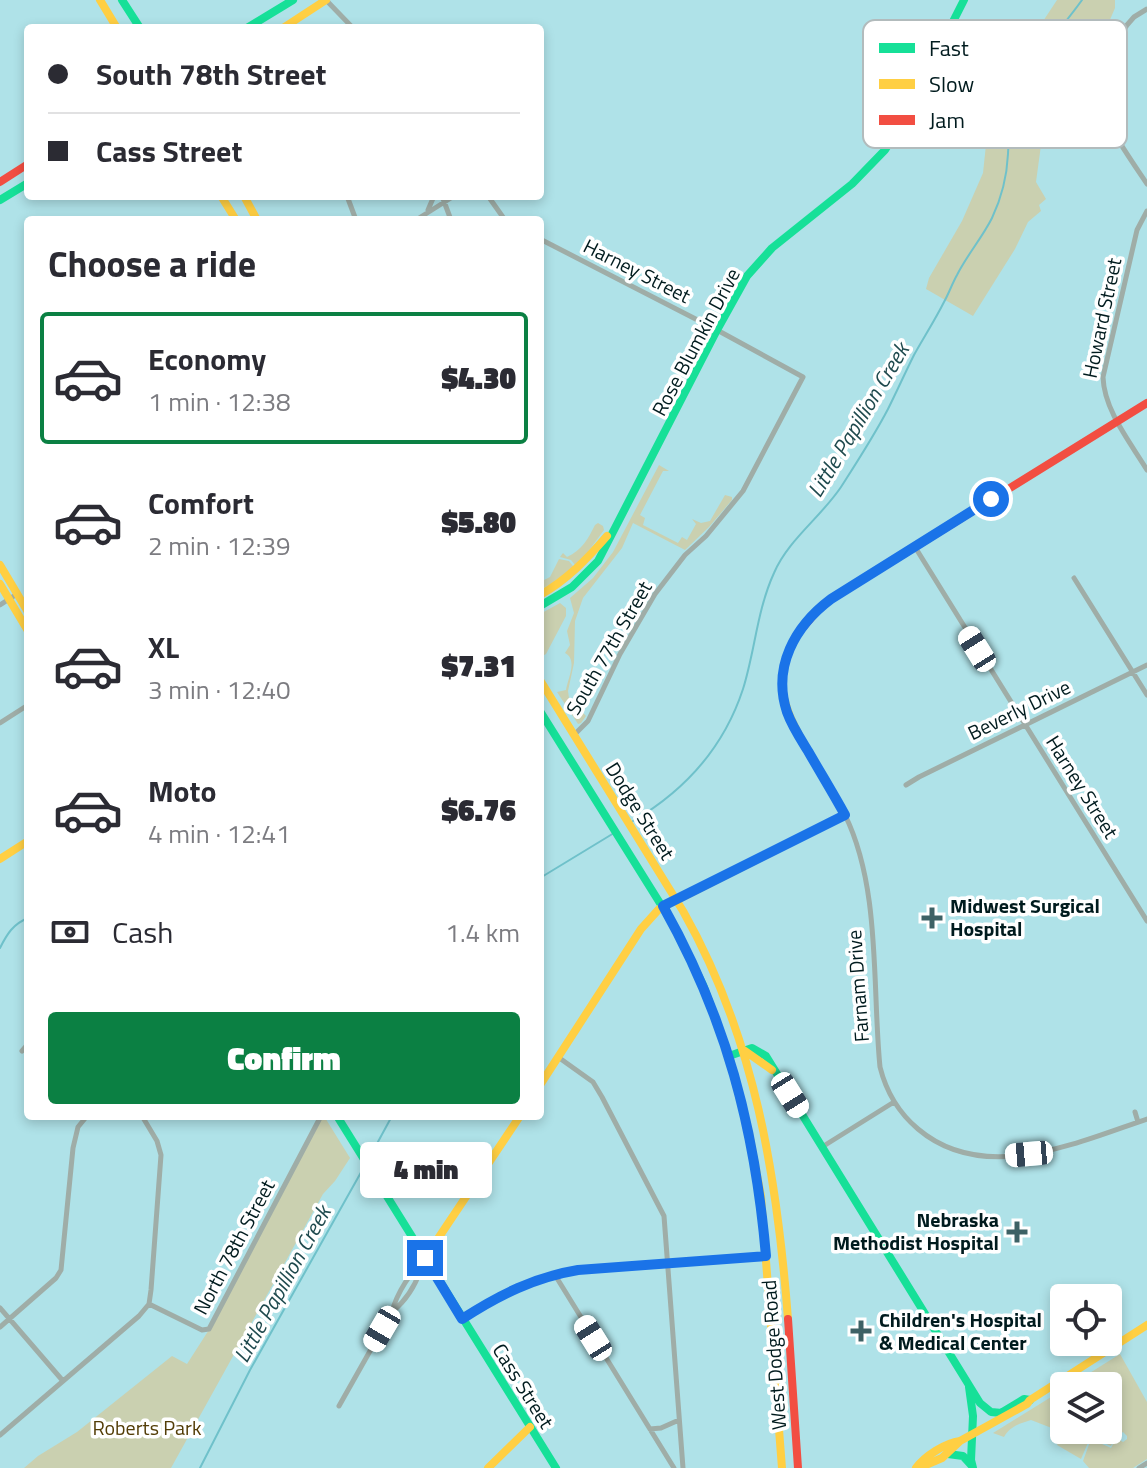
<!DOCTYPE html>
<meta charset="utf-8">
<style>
:root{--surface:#fff;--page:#f7f7f7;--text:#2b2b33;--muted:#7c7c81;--line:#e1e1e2;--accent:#0b8043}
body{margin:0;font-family:"Titillium Web",sans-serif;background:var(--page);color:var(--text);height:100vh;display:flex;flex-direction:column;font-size:30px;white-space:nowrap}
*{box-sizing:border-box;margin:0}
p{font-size:26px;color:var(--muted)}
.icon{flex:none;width:44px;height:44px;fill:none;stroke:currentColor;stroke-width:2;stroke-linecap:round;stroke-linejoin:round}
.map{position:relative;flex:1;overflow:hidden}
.sheet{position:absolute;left:24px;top:216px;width:520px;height:904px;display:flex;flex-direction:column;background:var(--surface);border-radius:8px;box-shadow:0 4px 12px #0003}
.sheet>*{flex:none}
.top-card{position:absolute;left:24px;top:24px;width:520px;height:176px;border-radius:8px;box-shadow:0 4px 12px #0003;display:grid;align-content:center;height:176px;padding:0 24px;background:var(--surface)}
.tools{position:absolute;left:1050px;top:1284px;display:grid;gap:16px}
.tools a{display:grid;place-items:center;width:72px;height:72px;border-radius:8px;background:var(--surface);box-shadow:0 4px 12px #0003;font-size:40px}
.end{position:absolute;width:36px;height:36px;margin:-18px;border:10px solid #1a73e8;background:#fff;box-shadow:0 0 0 4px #fff}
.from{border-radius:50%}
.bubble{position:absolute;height:56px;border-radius:8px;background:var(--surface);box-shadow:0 4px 12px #0003;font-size:26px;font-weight:800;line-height:56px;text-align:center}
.car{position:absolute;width:24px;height:48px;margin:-24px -12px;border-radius:10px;box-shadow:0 0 6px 2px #0007;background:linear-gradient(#fff 24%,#345 0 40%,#fff 0 76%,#345 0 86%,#fff 0)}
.top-card b{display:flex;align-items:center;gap:28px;height:76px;font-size:30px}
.top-card b+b{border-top:2px solid var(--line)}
.top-card i{width:20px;height:20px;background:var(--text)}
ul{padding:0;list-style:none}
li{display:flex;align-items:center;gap:24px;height:132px;margin:0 16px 12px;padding:0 8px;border:4px solid transparent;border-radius:8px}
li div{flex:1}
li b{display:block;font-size:30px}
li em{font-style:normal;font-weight:800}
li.selected{border-color:var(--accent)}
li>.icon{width:72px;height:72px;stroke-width:1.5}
h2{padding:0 24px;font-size:36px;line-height:96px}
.pay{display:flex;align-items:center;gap:20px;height:88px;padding:0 24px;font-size:30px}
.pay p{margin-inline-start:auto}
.primary-button{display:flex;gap:16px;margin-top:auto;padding:16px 24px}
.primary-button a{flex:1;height:92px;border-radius:8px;background:var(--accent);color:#fff;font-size:32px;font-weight:800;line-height:92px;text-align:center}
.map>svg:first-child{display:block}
.green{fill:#cad0b0}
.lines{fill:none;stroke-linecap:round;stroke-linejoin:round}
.stream{stroke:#6fc1ca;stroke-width:2}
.street{stroke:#9fada7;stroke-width:5}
.fast{stroke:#16e098;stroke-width:8}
.slow{stroke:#ffcf43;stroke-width:8}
.jam{stroke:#f24e42;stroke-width:8}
.route{stroke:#1a73e8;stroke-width:10}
.poi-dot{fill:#3d6165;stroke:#fff;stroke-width:3}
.labels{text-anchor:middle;stroke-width:7;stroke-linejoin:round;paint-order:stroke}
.street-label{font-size:20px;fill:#001b1e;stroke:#fff}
.poi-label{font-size:20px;font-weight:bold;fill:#001b1e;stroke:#fff;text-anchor:start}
.park-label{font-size:20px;fill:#533d07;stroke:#fff}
.water-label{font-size:22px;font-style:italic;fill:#1f4a4e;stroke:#fff}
.key{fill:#fff;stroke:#b2bbbc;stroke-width:2}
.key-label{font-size:22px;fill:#001b1e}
</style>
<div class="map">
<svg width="1147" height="1468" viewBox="0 0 1147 1468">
<rect width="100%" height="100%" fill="#afe2e8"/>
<path class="green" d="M1057,0H1115V8L1094,57L1098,74L1094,93L1075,74L1062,83L1044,123L1036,182L1046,199L1039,205L1041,211L1028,222L1015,249L973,316L926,289L929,278L962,221L983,173L990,107L1020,56Z
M659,465L669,471H663L640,515L645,518L643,525L678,543L682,537L687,540L696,524L692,519L701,523L710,521L725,495L732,497V500L709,527L685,550L633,523L622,548L583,598L575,621L574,663L568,691L569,698L586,716L581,723L578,724L557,692L566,690C568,678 578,660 565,653L570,645L567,631L574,613L570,598L593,578L613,552Z
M598,523L603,526L604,530L587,553L605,532L603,537C584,560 567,576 540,590V582L550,577L559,559L569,561L573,566L572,568L575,565L571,560L560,557L563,553L567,557C582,550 588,539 595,525Z
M560,603L566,608V616L546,654L541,657L540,614Z
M321,1116H324L350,1158L335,1181L323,1194L171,1468H24L38,1456L77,1432L172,1356L187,1364L212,1325Z
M1120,1354L1147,1402V1459L1133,1468H1089L1083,1461L1091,1439L1111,1448L1116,1438L1123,1442L1127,1439V1436L1123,1432L1117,1436L1121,1423L1111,1446L1088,1436L1090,1430H1108V1396L1114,1400L1115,1397L1108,1394V1386H1069Z
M1064,1389V1430H1088L1086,1437L1090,1438L1081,1459L1057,1445L1062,1432L1031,1420C1021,1423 1010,1426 1004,1437L993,1433Z"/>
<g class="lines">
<path class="stream" d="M633,821C684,791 724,747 743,689C755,651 757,610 774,573C788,540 821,517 841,487C857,462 874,436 888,409C897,391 905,373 914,355C924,337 935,320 944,302C949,293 952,284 957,275C967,255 982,238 992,218C1001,199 1007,175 1008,154C1009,137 1008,122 1013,106C1025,65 1058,34 1082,0
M540,878L614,833
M0,948C7,934 13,924 28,918
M367,1162L392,1116
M200,1468L250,1370L364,1167"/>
<path class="street" d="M326,0L353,28
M1147,9L1134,17L1127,25C1117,42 1100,69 1098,89C1095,111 1134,164 1147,184
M347,196L356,220
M442,196L451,220
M488,196L505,220
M428,210L434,196
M1147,211L1137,230L1103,377C1104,410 1130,442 1147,470
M416,220L454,196
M540,239L717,330L803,377L743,491L706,536L685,555L655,594L620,654L588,721L575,734
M915,547L1147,921
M1074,578L1147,695
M0,605L17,594
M0,723L28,705
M906,785L919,777L1147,665
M845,815C881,888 872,987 880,1067C886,1091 899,1113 918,1129C984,1185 1076,1143 1147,1119
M22,1051L28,1044
M558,1057L593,1082L602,1097L664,1216L683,1468
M1135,1112L1138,1122
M822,1147L894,1102
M555,1275L674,1468
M149,1304L202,1330L209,1329L321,1116
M0,1308L63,1381
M393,1311C409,1298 419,1278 424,1259
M463,1319C501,1294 538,1275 584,1270L765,1256
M0,1327L56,1278L61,1270L73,1148L78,1127L87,1116
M339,1406L392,1312C397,1292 411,1272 425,1258
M650,1429L661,1428L679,1420
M0,1435L139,1316L149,1304L151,1290L161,1155L157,1141L142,1116
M1139,1468L1147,1463"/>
<path class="fast" d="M122,0L140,28
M247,28L293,0
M0,200L28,183
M540,606L572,587L598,561L717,330L747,276L772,248L852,184L885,150L902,122L964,0
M540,711L673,924L703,985L729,1056L736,1084
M729,1056L752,1048L766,1056L980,1403L991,1412L1002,1413
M337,1116L556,1468
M969,1387L973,1416L971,1460L973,1468
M1001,1413L1024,1399L1030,1400
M948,1454L963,1456L972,1466"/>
<path class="slow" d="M100,0L117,28
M283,28L326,0
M221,196L236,220
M244,196L257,220
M0,565L28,612
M0,584L28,631
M540,595C567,580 587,559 607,536
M540,680L683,911C755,1038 777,1176 788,1319
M0,859L28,841
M745,1051L772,1070
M736,1084L749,1133L761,1196L782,1468
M540,1085L641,929L659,909L845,815C834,795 822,775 810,754C784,710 768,678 800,631
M425,1258L520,1116
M488,1468L530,1427
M916,1468C925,1456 945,1443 960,1441L1027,1404L1030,1400L1147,1325
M919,1468L942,1458L960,1441"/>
<path class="jam" d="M0,182L28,164
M800,631L818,610L831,599L1147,403
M788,1319L798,1468"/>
</g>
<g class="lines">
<path class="route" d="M425,1258L462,1319C499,1295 535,1277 578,1270L766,1256C755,1128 726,1018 663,906L845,815C833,793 820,772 808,751C800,738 792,726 787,712C772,667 795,626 831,599L991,499"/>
</g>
<g class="poi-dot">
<path d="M928 906h8v8h8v8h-8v8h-8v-8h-8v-8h8z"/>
<path d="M1013 1220h8v8h8v8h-8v8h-8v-8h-8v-8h8z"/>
<path d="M857 1319h8v8h8v8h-8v8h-8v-8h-8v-8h8z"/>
</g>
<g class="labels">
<g class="street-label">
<text transform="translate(637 271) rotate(27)" y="7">Harney Street</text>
<text transform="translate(1102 318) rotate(-78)" y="7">Howard Street</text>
<text transform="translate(696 342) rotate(-62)" y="7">Rose Blumkin Drive</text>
<text transform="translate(609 648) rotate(-60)" y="7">South 77th Street</text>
<text transform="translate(1019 710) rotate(-26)" y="7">Beverly Drive</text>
<text transform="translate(1082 787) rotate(58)" y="7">Harney Street</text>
<text transform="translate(640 811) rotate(58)" y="7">Dodge Street</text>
<text transform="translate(858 986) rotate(-94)" y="7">Farnam Drive</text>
<text transform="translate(234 1247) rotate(-62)" y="7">North 78th Street</text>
<text transform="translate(774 1355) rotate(-94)" y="7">West Dodge Road</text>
<text transform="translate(523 1386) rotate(58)" y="7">Cass Street</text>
</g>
<g class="poi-label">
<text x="950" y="913">Midwest Surgical<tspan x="950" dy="23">Hospital</tspan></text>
<text x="999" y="1227" text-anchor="end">Nebraska<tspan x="999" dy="23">Methodist Hospital</tspan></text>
<text x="879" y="1327">Children's Hospital<tspan x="879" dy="23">&amp; Medical Center</tspan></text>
</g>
<g class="park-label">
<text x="147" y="1435">Roberts Park</text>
</g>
<g class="water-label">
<text transform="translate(858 420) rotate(-59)" y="8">Little Papillion Creek</text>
<text transform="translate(282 1284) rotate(-61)" y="8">Little Papillion Creek</text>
</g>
</g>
<rect x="863" y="20" width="264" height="128" rx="12" class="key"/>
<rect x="879" y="43" width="36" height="10" fill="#16e098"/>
<rect x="879" y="79" width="36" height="10" fill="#ffcf43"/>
<rect x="879" y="115" width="36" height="10" fill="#f24e42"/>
<g class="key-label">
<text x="929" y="56">Fast</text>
<text x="929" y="92">Slow</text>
<text x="929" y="128">Jam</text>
</g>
</svg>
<div class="tools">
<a><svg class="icon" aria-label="locate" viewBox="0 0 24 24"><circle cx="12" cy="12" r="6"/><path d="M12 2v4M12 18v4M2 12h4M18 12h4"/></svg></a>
<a><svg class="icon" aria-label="layers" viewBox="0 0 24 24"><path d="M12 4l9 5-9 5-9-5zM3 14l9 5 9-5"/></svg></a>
</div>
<i class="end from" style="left:991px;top:499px"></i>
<i class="end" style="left:425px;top:1258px"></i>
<div class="bubble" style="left:360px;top:1142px;width:132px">4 min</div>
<i class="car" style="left:977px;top:649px;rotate:328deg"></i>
<i class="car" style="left:790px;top:1095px;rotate:148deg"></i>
<i class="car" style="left:1029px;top:1154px;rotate:265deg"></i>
<i class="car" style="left:382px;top:1329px;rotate:210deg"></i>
<i class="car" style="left:593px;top:1338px;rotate:328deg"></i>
<div class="top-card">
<b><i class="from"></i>South 78th Street</b>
<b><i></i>Cass Street</b>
</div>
<section class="sheet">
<h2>Choose a ride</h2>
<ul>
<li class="selected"><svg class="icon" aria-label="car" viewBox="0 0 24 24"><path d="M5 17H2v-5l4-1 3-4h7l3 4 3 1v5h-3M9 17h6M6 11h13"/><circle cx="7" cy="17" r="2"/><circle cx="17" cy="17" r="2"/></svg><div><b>Economy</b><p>1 min · 12:38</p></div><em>$4.30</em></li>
<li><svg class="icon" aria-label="car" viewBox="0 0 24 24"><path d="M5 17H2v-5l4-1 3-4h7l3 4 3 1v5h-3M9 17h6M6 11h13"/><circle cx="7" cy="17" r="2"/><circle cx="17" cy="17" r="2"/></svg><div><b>Comfort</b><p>2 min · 12:39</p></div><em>$5.80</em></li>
<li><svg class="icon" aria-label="car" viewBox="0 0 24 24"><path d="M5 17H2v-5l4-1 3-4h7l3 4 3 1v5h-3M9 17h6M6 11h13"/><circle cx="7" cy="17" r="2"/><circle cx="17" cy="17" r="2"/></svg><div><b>XL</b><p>3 min · 12:40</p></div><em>$7.31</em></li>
<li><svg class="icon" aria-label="car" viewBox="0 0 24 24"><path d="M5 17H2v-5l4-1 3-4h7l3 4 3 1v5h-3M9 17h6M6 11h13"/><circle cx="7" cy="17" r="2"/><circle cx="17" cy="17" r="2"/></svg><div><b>Moto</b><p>4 min · 12:41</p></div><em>$6.76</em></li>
</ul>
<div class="pay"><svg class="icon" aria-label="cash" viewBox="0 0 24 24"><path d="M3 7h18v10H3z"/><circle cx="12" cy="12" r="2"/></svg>Cash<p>1.4 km</p></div>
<div class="primary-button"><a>Confirm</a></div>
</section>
</div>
